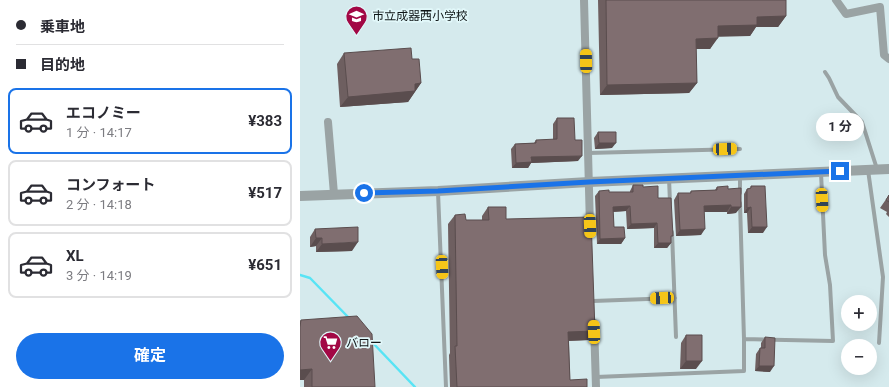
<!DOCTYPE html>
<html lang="ja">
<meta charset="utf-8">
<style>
:root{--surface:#fff;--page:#f7f7f7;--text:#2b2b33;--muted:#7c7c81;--line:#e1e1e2;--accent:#1a73e8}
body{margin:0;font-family:Roboto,"Noto Sans JP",sans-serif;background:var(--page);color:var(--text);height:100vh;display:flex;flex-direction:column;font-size:15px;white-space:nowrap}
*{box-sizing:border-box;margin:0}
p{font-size:13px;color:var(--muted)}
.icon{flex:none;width:22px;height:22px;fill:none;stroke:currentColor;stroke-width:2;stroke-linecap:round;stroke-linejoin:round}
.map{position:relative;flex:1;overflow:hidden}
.details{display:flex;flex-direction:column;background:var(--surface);width:300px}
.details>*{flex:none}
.guide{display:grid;align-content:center;height:88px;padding:0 16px;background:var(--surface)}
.fabs{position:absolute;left:541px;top:295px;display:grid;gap:8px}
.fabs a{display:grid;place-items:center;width:36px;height:36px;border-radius:50%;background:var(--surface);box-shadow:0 4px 16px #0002;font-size:20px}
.end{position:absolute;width:18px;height:18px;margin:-9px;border:5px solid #1a73e8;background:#fff;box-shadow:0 0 0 2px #fff}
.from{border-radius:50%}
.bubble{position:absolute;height:28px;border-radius:14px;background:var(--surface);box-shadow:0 4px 16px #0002;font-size:13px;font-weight:700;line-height:28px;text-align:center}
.car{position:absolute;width:12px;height:24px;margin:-12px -6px;border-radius:5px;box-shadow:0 0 3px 1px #0007;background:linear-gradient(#f5c518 24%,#345 0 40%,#f5c518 0 76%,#345 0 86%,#f5c518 0)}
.guide b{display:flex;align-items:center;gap:14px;height:38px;font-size:15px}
.guide b+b{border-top:1px solid var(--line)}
.guide i{width:10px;height:10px;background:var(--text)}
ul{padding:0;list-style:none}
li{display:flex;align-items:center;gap:12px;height:66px;margin:0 8px 6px;padding:0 8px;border:2px solid var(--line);border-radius:8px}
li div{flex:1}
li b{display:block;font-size:15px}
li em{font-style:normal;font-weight:700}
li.current{border-color:var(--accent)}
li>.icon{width:36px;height:36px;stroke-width:1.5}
.primary-button{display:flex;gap:8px;margin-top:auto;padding:8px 16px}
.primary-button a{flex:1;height:46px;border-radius:24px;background:var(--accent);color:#fff;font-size:16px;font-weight:700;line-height:46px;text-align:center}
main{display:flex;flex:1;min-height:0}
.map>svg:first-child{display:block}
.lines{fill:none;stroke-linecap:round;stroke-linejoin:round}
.stream{stroke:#58e4f5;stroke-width:2.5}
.service{stroke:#9aa3a4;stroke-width:4}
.minor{stroke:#9aa3a4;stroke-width:8}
.tertiary{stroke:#9aa3a4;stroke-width:10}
.wall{fill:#6e5f60}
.shaded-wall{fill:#5a4d4e}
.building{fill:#806e70;stroke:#5a4d4e}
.route{stroke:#1a73e8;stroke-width:5}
.labels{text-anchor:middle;stroke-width:3.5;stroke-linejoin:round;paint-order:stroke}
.poi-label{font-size:12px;fill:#0f1617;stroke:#e2f8fa;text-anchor:start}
</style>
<main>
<section class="details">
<div class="guide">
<b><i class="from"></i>乗車地</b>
<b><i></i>目的地</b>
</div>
<ul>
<li class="current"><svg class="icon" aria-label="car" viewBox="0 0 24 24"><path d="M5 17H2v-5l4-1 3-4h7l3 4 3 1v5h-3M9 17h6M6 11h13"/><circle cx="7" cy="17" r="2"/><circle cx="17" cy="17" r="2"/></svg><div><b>エコノミー</b><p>1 分 · 14:17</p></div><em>¥383</em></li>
<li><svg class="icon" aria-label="car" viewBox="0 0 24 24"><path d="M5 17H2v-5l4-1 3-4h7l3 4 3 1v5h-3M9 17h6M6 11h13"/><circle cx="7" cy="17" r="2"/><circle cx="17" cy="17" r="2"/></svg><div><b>コンフォート</b><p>2 分 · 14:18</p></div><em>¥517</em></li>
<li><svg class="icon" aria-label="car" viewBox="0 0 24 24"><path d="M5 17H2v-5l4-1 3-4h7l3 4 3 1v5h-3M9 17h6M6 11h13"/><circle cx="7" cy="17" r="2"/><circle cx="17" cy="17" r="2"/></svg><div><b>XL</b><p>3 分 · 14:19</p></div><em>¥651</em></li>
</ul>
<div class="primary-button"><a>確定</a></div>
</section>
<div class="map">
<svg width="589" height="387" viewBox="0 0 589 387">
<rect width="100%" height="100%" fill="#d5eaed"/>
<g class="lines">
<path class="stream" d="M0,275L10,278L50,319
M71,341L115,387"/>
<path class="service" d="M525,72L529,78L538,97L562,122L577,169
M288,153L440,149
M568,170L583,277L579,343
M440,175V193
M369,178L370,203
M138,192L146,387
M440,203L444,339L533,341L530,285L525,255L521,173
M372,232L376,337
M293,301L375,298
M296,377L444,371V339"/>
<path class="minor" d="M284,0L290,227
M536,0L546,14L580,7L584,55L589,59
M28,122L34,194
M294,323L296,387"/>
<path class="tertiary" d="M0,196L138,191L289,182L589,169"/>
</g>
<path class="wall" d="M298,0H486V16L478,27H456L450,36H418L410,49H396L397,83L389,93L300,95Z
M44,53L112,59L121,83L108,102L40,107L37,64Z
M257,118L275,140L278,161L231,163L228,168H212L211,149L215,144L234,143L236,140H253V124Z
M298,132L312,148L295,149L294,138Z
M333,185L343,187L358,198L371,239V243L367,248H354V228L327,229L326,211L313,212L314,227L325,238L321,244H297L295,196L299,191L309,192H330V191Z
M451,186L463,233H448L447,213H444V194L447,189H450Z
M417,187L428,189L436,213L427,214V212H404L401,235L376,236L374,200L378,193H390L391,191L415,190Z
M589,195V217L586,214L587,212L580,208Z
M188,207L206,219L295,331L289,340L269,341L270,380L287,387H150L149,355L150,353L148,224L155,215L166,220H182V216Z
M15,229L52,251L16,252V246L10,247V237Z
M1,320L75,387H4V380H0V321Z
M386,335L396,369H380L381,343Z
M465,337L470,372L455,371L456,354L460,348H461V343Z"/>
<path class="shaded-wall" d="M486,16L478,27H456L450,36L410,37L418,26L457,17Z
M418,38L410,49H389L396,39Z
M121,83L108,102L40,107L48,97L115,84Z
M397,83L389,93L300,95L307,85Z
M299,143H316L312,148L295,149Z
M282,156L278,161L231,163L228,168H212L216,163L231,157Z
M431,205L427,212H400L404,206Z
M330,206L326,211L310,212L313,207Z
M431,207H441L436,213L427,214Z
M451,207L447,213H444L447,208Z
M357,223L354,228L327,229L331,224Z
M452,227H467L463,233H448Z
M405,229L401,235L376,236L380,230Z
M16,238H22L16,246L10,247Z
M325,238L321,244H297L300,239Z
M58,242L52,251L16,252L22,244Z
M358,243H371L367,248H354Z
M295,331L289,340L262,341L268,332Z
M386,361H402L396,369H380Z
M459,366H474L470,372L455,371Z
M12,369L4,380H0V370Z"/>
<path class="building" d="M306,0H486V16L457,17V25L418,26V38L396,39L397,83L307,85Z
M111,48L112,59H119L121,83L115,84V91L48,97L44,53Z
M257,118H274L275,140H282V156L231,157L232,162L216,163L215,144L236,143V140L257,139Z
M298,132H316V143H299Z
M333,185H343V187L358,186V198H371L373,236H371V243H358L357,223L331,224L330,206L313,207L314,227H324L325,238L300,239L299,191L309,190V192H333Z
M428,186V189L441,188V207H431V205L404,206L405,229L380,230L378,193H391V191L417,190V187Z
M451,186H465L467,227H452L451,207L447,208V189L451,188Z
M589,195V202L586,200Z
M188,207H206V219L291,217L295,331L268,332L270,380L287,379V387H157L155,346H157L155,215L165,214L166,220H189Z
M58,227V242L22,244V238H16L15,229Z
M57,316L72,334L75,387H12V369L0,370V327L1,320Z
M386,335H402V361H386Z
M465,337L475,338L474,366H459L460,348H465Z"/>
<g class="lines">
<path class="route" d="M64,193L138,191L289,182L540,171"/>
</g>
<defs>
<symbol id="school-pin" viewBox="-11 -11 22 30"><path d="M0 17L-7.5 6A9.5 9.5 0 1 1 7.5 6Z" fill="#a20845" stroke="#e2f8fa"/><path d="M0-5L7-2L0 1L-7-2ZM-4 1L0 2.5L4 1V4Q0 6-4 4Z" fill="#fff"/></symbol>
<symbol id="supermarket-pin" viewBox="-11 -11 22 30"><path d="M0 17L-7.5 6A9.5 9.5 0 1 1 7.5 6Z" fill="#a20845" stroke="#e2f8fa"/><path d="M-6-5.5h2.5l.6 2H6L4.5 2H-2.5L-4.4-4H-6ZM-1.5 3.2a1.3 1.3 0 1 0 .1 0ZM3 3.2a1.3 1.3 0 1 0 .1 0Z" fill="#fff"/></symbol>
</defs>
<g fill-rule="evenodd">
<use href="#school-pin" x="44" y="4" width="25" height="34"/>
<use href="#supermarket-pin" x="18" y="330" width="25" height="34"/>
</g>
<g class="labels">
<g class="poi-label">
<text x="72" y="20">市立成器西小学校</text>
<text x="46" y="347">バロー</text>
</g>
</g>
</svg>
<div class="fabs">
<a>+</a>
<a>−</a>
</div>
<i class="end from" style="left:64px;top:193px"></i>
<i class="end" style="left:540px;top:171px"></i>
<div class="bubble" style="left:516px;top:113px;width:48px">1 分</div>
<i class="car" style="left:286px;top:61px;rotate:359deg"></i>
<i class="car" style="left:425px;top:149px;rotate:88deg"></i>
<i class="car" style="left:522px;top:200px;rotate:177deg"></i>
<i class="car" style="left:290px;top:226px;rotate:178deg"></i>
<i class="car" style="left:142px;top:267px;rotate:177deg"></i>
<i class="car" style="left:362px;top:298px;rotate:267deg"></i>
<i class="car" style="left:294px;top:332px;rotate:358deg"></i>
</div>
</main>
